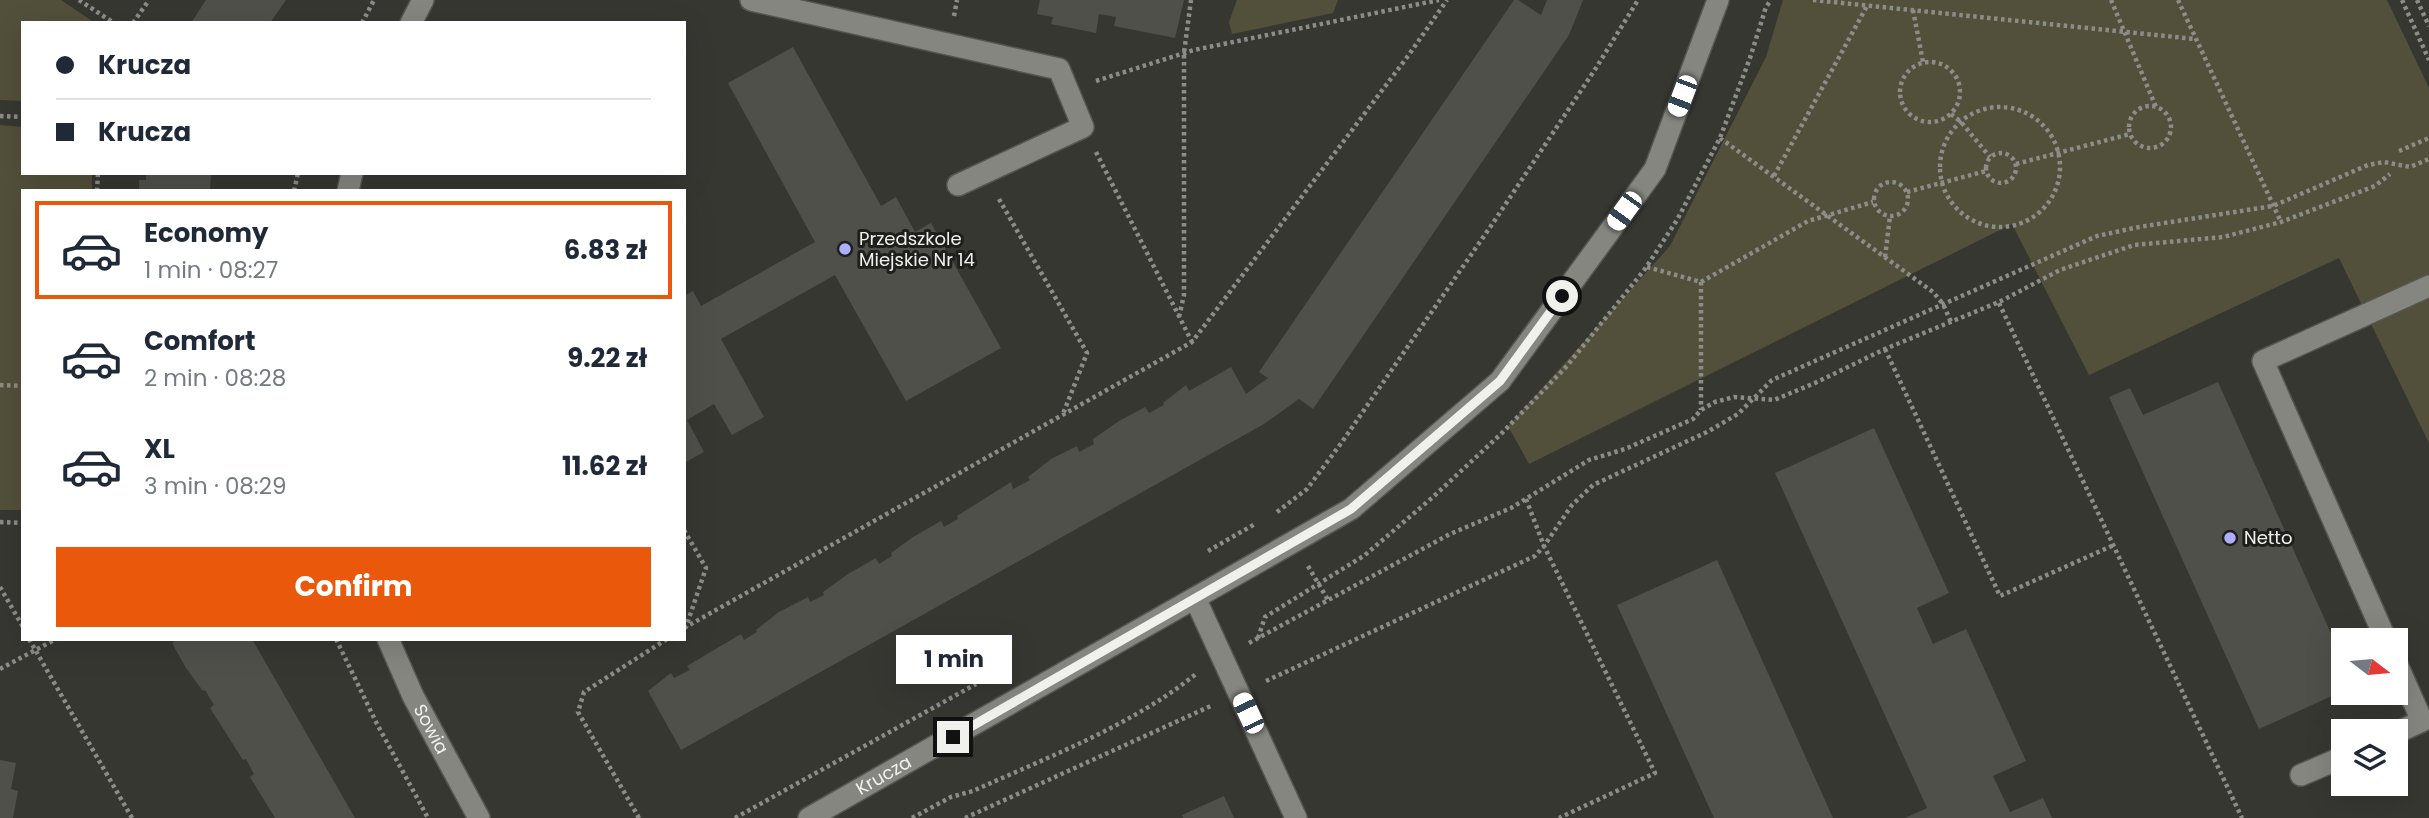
<!DOCTYPE html>
<meta charset="utf-8">
<style>
:root{--surface:#fff;--page:#f2f2f3;--text:#1f2937;--muted:#747a83;--line:#e0e1e3;--accent:#ea580c}
body{margin:0;font-family:Poppins,sans-serif;background:var(--page);color:var(--text);height:100vh;display:flex;flex-direction:column;font-size:26px;white-space:nowrap}
*{box-sizing:border-box;margin:0}
p{font-size:23px;color:var(--muted)}
.icon{flex:none;width:38px;height:38px;fill:none;stroke:currentColor;stroke-width:2;stroke-linecap:round;stroke-linejoin:round}
.map{position:relative;flex:1;overflow:hidden}
.panel{position:absolute;left:21px;top:189px;width:665px;height:452px;display:flex;flex-direction:column;background:var(--surface);border-radius:0px;box-shadow:0 7px 28px #0002}
.panel>*{flex:none}
.hud{position:absolute;left:21px;top:21px;width:665px;height:154px;border-radius:0px;box-shadow:0 7px 28px #0002;display:grid;align-content:center;height:154px;padding:0 35px;background:var(--surface)}
.needle{width:46px;rotate:106deg}
.buttons{position:absolute;left:2331px;top:628px;display:grid;gap:14px}
.buttons a{display:grid;place-items:center;width:77px;height:77px;border-radius:0px;background:var(--surface);box-shadow:0 7px 28px #0002;font-size:35px}
.end{position:absolute;width:32px;height:32px;margin:-16px;border:9px solid #f0f0ed;background:#111;box-shadow:0 0 0 4px #111}
.from{border-radius:50%}
.bubble{position:absolute;height:49px;border-radius:0px;background:var(--surface);box-shadow:0 7px 28px #0002;font-size:23px;font-weight:700;line-height:49px;text-align:center}
.car{position:absolute;width:21px;height:42px;margin:-21px -10px;border-radius:9px;box-shadow:0 0 5px 2px #0007;background:linear-gradient(#fff 24%,#345 0 40%,#fff 0 76%,#345 0 86%,#fff 0)}
.hud b{display:flex;align-items:center;gap:24px;height:66px;font-size:26px}
.hud b+b{border-top:2px solid var(--line)}
.hud i{width:18px;height:18px;background:var(--text)}
ul{padding:12px 0 0;list-style:none}
li{display:flex;align-items:center;gap:21px;height:98px;margin:0 14px 10px;padding:0 21px;border:4px solid transparent;border-radius:0px}
li div{flex:1}
li b{display:block;font-size:26px}
li em{font-style:normal;font-weight:700}
li.selected{border-color:var(--accent)}
li>.icon{width:63px;height:63px;stroke-width:1.5}
.action{display:flex;gap:14px;margin-top:auto;padding:14px 35px}
.action a{flex:1;height:80px;border-radius:0px;background:var(--accent);color:#fff;font-size:28px;font-weight:700;line-height:80px;text-align:center}
.map>svg:first-child{display:block}
.green{fill:#52503a}
.building{fill:#50504b}
.lines{fill:none;stroke-linecap:round;stroke-linejoin:round}
.minor-casing{stroke:#555551;stroke-width:24}
.path{stroke:#8c8c88;stroke-width:4.5;stroke-dasharray:3.5 3.5;stroke-linecap:butt}
.minor{stroke:#868681;stroke-width:21}
.route{stroke:#f0f0ed;stroke-width:9}
.poi-dot{fill:#aeaefa;stroke:#1e1e1c;stroke-width:2.5}
.labels{text-anchor:middle;stroke-width:6;stroke-linejoin:round;paint-order:stroke}
.poi-label{font-size:18px;fill:#f0f0ed;stroke:#1e1e1c;text-anchor:start}
.street-label{font-size:18px;fill:#f0f0ed;stroke:#1e1e1c}
</style>
<div class="map">
<svg width="2429" height="818" viewBox="0 0 2429 818">
<rect width="100%" height="100%" fill="#373732"/>
<path class="green" d="M0,0H61L95,23H23V101L0,100Z
M1237,0H1338L1333,13L1232,34L1229,22Z
M1783,0H2387L2429,88V443L2339,258L2089,375L2012,224L1529,464L1508,426L1670,246L1766,57Z
M0,125L23,127V173H92V191H23V510H0Z"/>
<path class="building" d="M206,0H286L270,23H191Z
M1040,0H1184L1175,38L1114,26L1116,17L1099,14L1096,33L1051,24L1053,17L1037,14Z
M1514,0H1518L1541,15L1547,0H1583L1569,35L1313,409L1299,399L1264,424L681,750L648,691L671,673L674,678L690,670L687,666L741,634L744,640L757,632L756,630L779,612L808,597L810,602L824,595L823,592L848,574L876,558L879,564L892,556L891,553L913,537L941,521L944,527L958,519L957,516L1011,482L1013,489L1030,480L1028,477L1051,459L1077,446L1079,452L1094,444L1093,439L1119,421L1145,407L1149,413L1164,405L1163,403L1186,385L1189,391L1231,367L1246,394L1268,378L1259,372Z
M793,47L881,206L896,197L915,232L931,223L1001,348L906,401L835,275L721,339L764,417L732,435L714,404L687,420L704,452L684,463V296L693,291L701,306L815,242L728,83Z
M146,173H211L210,191H139V180H146Z
M2218,382L2343,660V691L2259,729L2109,397L2130,388L2143,415Z
M1874,428L1949,593L1917,608L1933,644L1966,629L2026,761L1993,776L2010,812L2043,798L2052,818H1905L1927,808L1775,473Z
M1717,560L1833,818H1714L1617,605Z
M176,639H252L355,818H275L250,777L254,774L246,759L243,760L210,708L214,705L205,690L203,691L186,668L172,643L177,640Z
M0,760L16,763L11,789L18,791L13,818H0Z
M1224,796L1234,818H1183L1182,815Z"/>
<g class="lines">
<defs>
<g id="minor">
<path d="M751,0L1059,69L1083,127L958,185"/>
<path d="M411,23L423,0"/>
<path d="M348,191L352,173"/>
<path d="M1195,598L1296,818"/>
<path id="s1" d="M388,639L413,696L479,818"/>
<path d="M2386,640L2263,361L2429,286"/>
<path d="M2396,662L2422,721L2396,733"/>
<path d="M2301,775L2343,757"/>
<path id="s2" d="M809,818L1351,509L1500,381L1655,169L1718,0"/>
</g>
</defs>
<use href="#minor" class="minor-casing"/>
<path class="path" d="M79,0L114,23
M1813,0L2195,39
M2111,0L2156,107
M2178,0L2281,222
M2402,0L2429,60
M2417,0L2429,26
M1913,10L1923,62
M954,16L957,0
M133,23L149,0
M362,23L374,0
M1900 92a30 30 0 1 1 60 0a30 30 0 1 1-60 0Z
M1096,81L1194,50L1439,0
M2129 127a21 21 0 1 1 42 0a21 21 0 1 1-42 0Z
M1940 167a60 60 0 1 1 120 0a60 60 0 1 1-120 0Z
M1951,114L1961,122L1990,157
M0,116L23,117
M1720,138L1933,292L1943,304L1951,322
M2399,151L2429,138
M1096,152L1192,342
M1986 168a15 15 0 1 1 30 0a15 15 0 1 1-30 0Z
M2016,164L2130,134
M1774,176L1867,6
M1874 199a17 17 0 1 1 34 0a17 17 0 1 1-34 0Z
M97,191L98,173
M294,191L298,173
M1907,192L1986,171
M999,199L1087,353L1063,414
M1885,257L1890,216
M1647,267L1701,282V410
M1701,282L1808,221L1873,202
M1999,303L2242,818
M1179,317L1184,295V53L1191,0
M1885,349L2000,596L2114,545
M0,385L23,386
M1526,499L1544,546L1655,773L1559,818
M1277,512L1307,489L1342,442L1493,223L1596,68L1638,0
M0,522L23,523
M684,530L706,568L686,627
M1208,551L1255,524
M1308,566L1328,600
M0,587L23,627
M684,628L1192,342L1408,56L1447,0
M1258,638L1265,617L1365,555L1433,497L1502,433L1567,366L1645,269L1677,220L1720,138L1750,58L1766,7L1771,0
M29,639L132,818
M336,639L377,724L428,818
M1249,643L1450,534L1511,508L1589,460L1625,449L1693,419L1701,410L1715,402L1734,397L1774,400L1815,383L1885,349L1999,302L2060,270L2134,245L2223,237L2281,222L2375,186L2390,174
M0,669L56,639
M1266,681L1535,556L1544,546L1572,505L1593,485L1707,432L1738,414L1772,380L2097,236L2139,227L2273,206L2368,165L2384,162L2410,167L2429,159
M639,818L578,712L584,692L667,639
M735,818L976,684
M912,818L951,797L973,791C1048,757 1131,726 1196,674
M965,818L1213,705"/>
<use href="#minor" class="minor"/>
</g>
<g class="lines">
<path class="route" d="M953,737L1351,509L1500,381L1562,296"/>
</g>
<g class="poi-dot">
<circle cx="845" cy="249" r="7"/>
<circle cx="2230" cy="538" r="7"/>
</g>
<g class="labels">
<g class="poi-label">
<text x="859" y="245">Przedszkole<tspan x="859" dy="21">Miejskie Nr 14</tspan></text>
<text x="2244" y="544">Netto</text>
</g>
<g class="street-label">
<text dy="6" stroke="none"><textPath href="#s1" startOffset="100">Sowia</textPath></text>
<text dy="6" stroke="none"><textPath href="#s2" startOffset="86">Krucza</textPath></text>
</g>
</g>
</svg>
<div class="buttons">
<a><svg class="needle" viewBox="-14 -14 28 28"><path d="M0-13l5 13h-10z" fill="#e53935"/><path d="M0 13l5-13h-10z" fill="#747a83"/></svg></a>
<a><svg class="icon" aria-label="layers" viewBox="0 0 24 24"><path d="M12 4l9 5-9 5-9-5zM3 14l9 5 9-5"/></svg></a>
</div>
<i class="end from" style="left:1562px;top:296px"></i>
<i class="end" style="left:953px;top:737px"></i>
<div class="bubble" style="left:896px;top:635px;width:116px">1 min</div>
<i class="car" style="left:1682px;top:96px;rotate:201deg"></i>
<i class="car" style="left:1624px;top:211px;rotate:216deg"></i>
<i class="car" style="left:1248px;top:713px;rotate:335deg"></i>
<div class="hud">
<b><i class="from"></i>Krucza</b>
<b><i></i>Krucza</b>
</div>
<section class="panel">
<ul>
<li class="selected"><svg class="icon" aria-label="car" viewBox="0 0 24 24"><path d="M5 17H2v-5l4-1 3-4h7l3 4 3 1v5h-3M9 17h6M6 11h13"/><circle cx="7" cy="17" r="2"/><circle cx="17" cy="17" r="2"/></svg><div><b>Economy</b><p>1 min · 08:27</p></div><em>6.83 zł</em></li>
<li><svg class="icon" aria-label="car" viewBox="0 0 24 24"><path d="M5 17H2v-5l4-1 3-4h7l3 4 3 1v5h-3M9 17h6M6 11h13"/><circle cx="7" cy="17" r="2"/><circle cx="17" cy="17" r="2"/></svg><div><b>Comfort</b><p>2 min · 08:28</p></div><em>9.22 zł</em></li>
<li><svg class="icon" aria-label="car" viewBox="0 0 24 24"><path d="M5 17H2v-5l4-1 3-4h7l3 4 3 1v5h-3M9 17h6M6 11h13"/><circle cx="7" cy="17" r="2"/><circle cx="17" cy="17" r="2"/></svg><div><b>XL</b><p>3 min · 08:29</p></div><em>11.62 zł</em></li>
</ul>
<div class="action"><a>Confirm</a></div>
</section>
</div>
